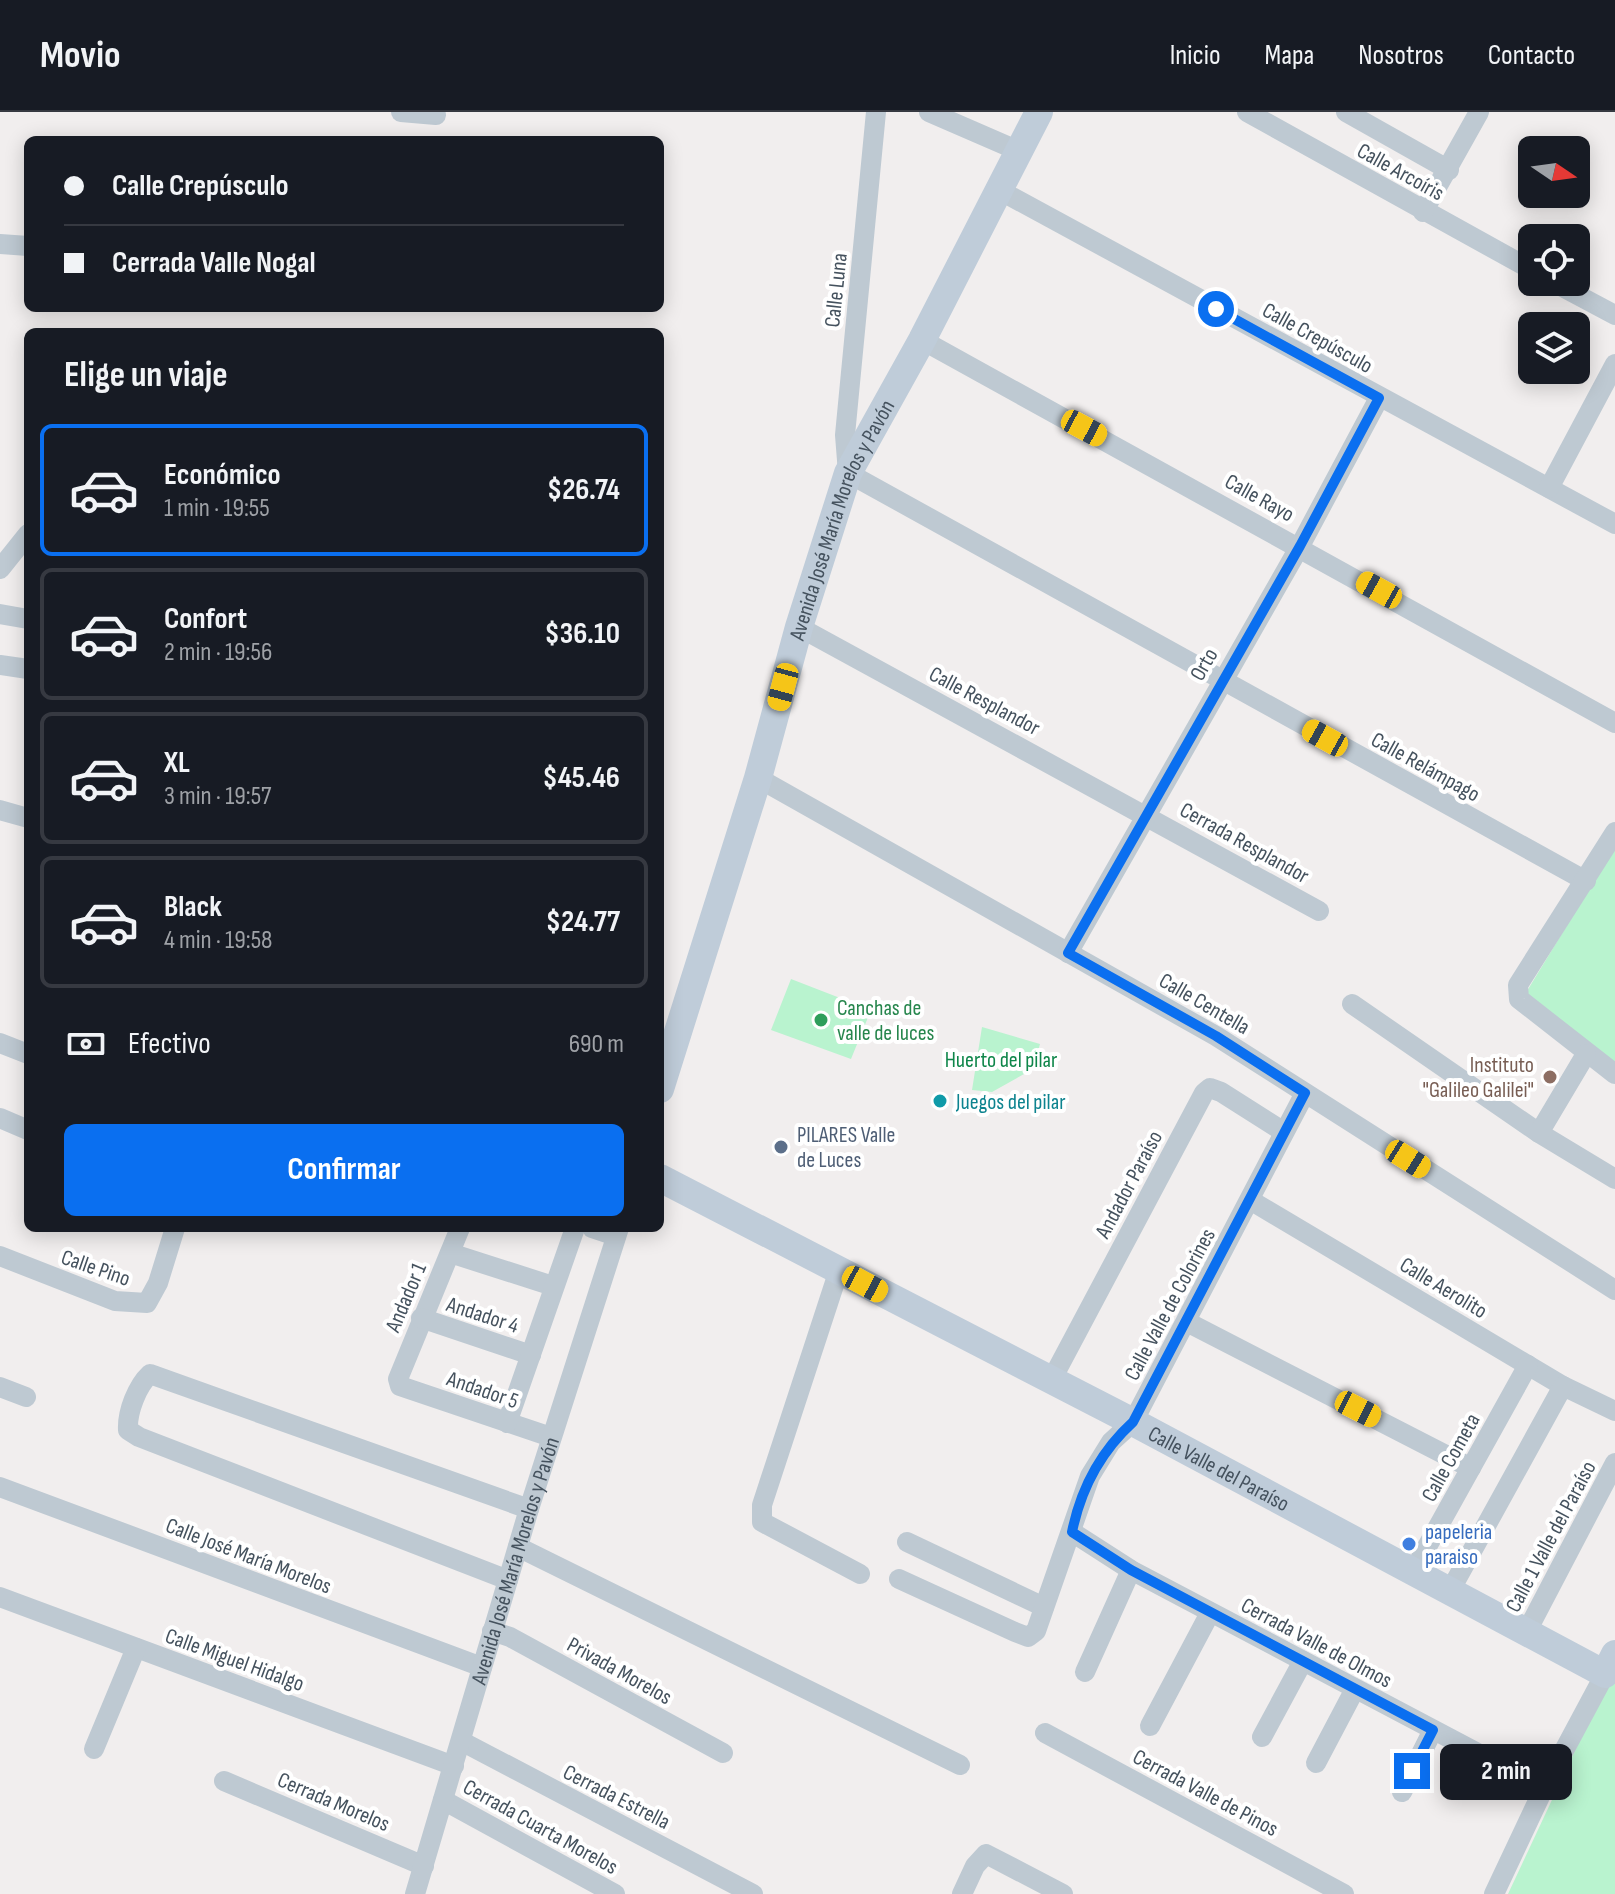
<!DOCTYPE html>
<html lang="es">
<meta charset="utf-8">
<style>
:root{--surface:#171b24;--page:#242831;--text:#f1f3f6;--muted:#9ea1a6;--line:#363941;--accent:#0a6ff0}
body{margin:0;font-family:"Sofia Sans Condensed",sans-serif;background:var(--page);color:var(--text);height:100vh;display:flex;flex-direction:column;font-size:30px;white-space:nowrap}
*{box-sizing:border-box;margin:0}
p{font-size:26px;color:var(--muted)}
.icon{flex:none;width:44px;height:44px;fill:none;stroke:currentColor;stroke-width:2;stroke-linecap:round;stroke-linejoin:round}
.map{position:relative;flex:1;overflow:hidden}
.sheet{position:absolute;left:24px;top:216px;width:640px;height:904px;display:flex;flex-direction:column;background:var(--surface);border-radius:12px;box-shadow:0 4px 20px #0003}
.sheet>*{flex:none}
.hud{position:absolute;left:24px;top:24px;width:640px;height:176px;border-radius:12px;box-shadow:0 4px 20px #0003;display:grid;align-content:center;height:176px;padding:0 40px;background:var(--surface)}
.needle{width:52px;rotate:103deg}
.buttons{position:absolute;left:1518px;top:24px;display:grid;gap:16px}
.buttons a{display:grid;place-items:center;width:72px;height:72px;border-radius:12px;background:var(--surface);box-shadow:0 4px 20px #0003;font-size:40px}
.end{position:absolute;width:36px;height:36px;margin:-18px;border:10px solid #0a6ff0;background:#fff;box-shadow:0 0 0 4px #fff}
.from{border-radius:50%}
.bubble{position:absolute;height:56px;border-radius:12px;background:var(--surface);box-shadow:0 4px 20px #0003;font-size:26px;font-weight:700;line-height:56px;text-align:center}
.car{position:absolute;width:24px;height:48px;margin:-24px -12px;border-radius:10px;box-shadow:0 0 6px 2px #0007;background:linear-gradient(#f5c518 24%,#345 0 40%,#f5c518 0 76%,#345 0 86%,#f5c518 0)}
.hud b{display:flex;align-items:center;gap:28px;height:76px;font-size:30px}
.hud b+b{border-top:2px solid var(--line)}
.hud i{width:20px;height:20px;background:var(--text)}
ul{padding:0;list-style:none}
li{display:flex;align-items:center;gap:24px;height:132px;margin:0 16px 12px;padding:0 24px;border:4px solid var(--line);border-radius:12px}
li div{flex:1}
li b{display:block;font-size:30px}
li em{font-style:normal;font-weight:700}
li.selected{border-color:var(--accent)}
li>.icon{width:72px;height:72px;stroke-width:1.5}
h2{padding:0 40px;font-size:36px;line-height:96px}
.pay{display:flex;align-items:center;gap:20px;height:88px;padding:0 40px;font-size:30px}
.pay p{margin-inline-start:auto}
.primary-button{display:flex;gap:16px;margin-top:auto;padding:16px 40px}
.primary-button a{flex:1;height:92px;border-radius:12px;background:var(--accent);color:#fff;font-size:32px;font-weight:700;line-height:92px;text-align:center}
header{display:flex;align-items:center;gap:48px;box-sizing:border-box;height:112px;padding:0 40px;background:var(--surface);border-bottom:2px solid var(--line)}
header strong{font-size:38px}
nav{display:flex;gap:44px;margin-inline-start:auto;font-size:28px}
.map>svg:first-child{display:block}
.green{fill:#b9f3cf}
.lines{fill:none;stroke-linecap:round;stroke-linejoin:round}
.street{stroke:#bec9d2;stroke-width:20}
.secondary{stroke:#bfccd9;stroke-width:28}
.route{stroke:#0a6ff0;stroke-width:10}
.leisure-dot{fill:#2e9e5b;stroke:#fff;stroke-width:3}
.education-dot{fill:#8d6e63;stroke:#fff;stroke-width:3}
.culture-dot{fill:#0f9aa8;stroke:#fff;stroke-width:3}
.service-dot{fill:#5c6f8a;stroke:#fff;stroke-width:3}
.shop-dot{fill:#3f7fe0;stroke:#fff;stroke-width:3}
.labels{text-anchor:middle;stroke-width:8;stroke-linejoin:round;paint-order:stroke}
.street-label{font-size:22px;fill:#45525e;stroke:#fff}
.leisure-label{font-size:22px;fill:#27864d;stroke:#fff;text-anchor:start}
.park-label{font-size:22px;fill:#0f864a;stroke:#fff}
.education-label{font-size:22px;fill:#785e54;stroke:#fff;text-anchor:end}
.culture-label{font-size:22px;fill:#0d838f;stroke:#fff;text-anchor:start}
.service-label{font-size:22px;fill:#4e5e75;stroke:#fff;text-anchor:start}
.shop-label{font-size:22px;fill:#366cbe;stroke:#fff;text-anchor:start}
</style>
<header>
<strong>Movio</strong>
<nav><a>Inicio</a><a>Mapa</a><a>Nosotros</a><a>Contacto</a></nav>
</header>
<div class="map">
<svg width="1615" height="1782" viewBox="0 0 1615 1782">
<rect width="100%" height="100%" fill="#f1eeee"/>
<path class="green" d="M1615,734V951L1524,884Z
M791,867L871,898L851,947L771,918Z
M982,915L1040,932L1033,957L992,980L972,978Z
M1615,1553V1782H1508Z"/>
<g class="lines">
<g class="street">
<path d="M401,0L436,3"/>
<path d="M876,0L845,323L848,361L1586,769"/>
<path d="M929,0L1019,39"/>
<path d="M1247,0L1532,158"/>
<path d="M1346,0L1449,58"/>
<path d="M999,78L1615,412"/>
<path d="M1423,100L1479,0"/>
<path d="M0,132L28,134"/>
<path d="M1553,170L1615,203"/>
<path d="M922,228L1615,611"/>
<path d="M1549,376L1615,252"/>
<path d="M0,457L28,422"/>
<path d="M0,502L28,507"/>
<path d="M799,515L1319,799"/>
<path d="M0,553L28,557"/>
<path d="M758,666L1216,924L1615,1178"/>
<path d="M0,698L28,706"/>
<path d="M1615,720L1518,873L1519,887L1615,962"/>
<path d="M1068,841L1300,434L1379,286"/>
<path d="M1352,892L1539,1021L1615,1067"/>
<path d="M0,931L28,942"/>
<path d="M0,1006L28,1018"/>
<path d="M1539,1021L1586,942"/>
<path d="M1250,1088L1563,1274L1615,1299"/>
<path d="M460,1116L398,1267L400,1274L551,1325"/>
<path d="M592,1116L616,1124"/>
<path d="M450,1141L553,1174"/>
<path d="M0,1144L115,1189L147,1191L158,1171L175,1116"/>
<path d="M839,1158L762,1393V1410L860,1462"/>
<path d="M421,1206L531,1243"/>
<path d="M1187,1210L1471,1356"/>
<path d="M1051,1269L1204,981L1210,976L1221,980L1284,1020"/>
<path d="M0,1275L26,1285"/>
<path d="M507,1311L575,1116"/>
<path d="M0,1375L482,1555"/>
<path d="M1072,1420L1131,1458L1544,1676"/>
<path d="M907,1430L1044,1495"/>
<path d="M518,1435L960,1653"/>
<path d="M1413,1460L1528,1253"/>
<path d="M899,1467L1015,1520L1028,1525L1036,1519L1090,1364L1111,1330L1133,1310L1305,981"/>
<path d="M508,1468L139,1325L128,1318C127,1300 137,1274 150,1262L529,1397"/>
<path d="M1450,1479L1563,1274"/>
<path d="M0,1485L454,1654"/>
<path d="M492,1519L510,1525L723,1641"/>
<path d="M1527,1519L1615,1351"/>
<path d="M1085,1560L1131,1458"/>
<path d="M1150,1614L1210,1501"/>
<path d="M1045,1621L1344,1782"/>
<path d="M1262,1625L1303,1549"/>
<path d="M461,1629L753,1782"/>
<path d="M94,1637L136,1536"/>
<path d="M1316,1651L1355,1577"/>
<path d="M224,1669L424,1754"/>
<path d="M1402,1680L1433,1618"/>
<path d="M443,1688L615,1782"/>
<path id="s1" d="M415,1782L529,1397L619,1116"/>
<path d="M962,1782L975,1754L986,1742L1063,1782"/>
<path d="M1494,1782L1544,1676L1605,1562"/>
</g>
<g class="secondary">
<path id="s2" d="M660,977L758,666L799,515L848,361L922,228L1039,0"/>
<path id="s3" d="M660,1066L1133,1310L1605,1562L1615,1542"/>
</g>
</g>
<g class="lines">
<path class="route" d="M1216,197L1379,286L1300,434L1068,841L1216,924L1305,981L1133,1310C1100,1340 1081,1376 1072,1420L1131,1458L1433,1618L1412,1659"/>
</g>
<circle class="leisure-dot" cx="821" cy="908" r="8"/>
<circle class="education-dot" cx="1550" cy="965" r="8"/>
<circle class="culture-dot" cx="940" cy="989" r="8"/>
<circle class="service-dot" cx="781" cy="1035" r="8"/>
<circle class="shop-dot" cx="1409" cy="1432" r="8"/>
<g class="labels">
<g class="street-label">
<text transform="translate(1401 59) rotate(29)" y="8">Calle Arcoíris</text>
<text transform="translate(835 178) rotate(-84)" y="8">Calle Luna</text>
<text transform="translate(1318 225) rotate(29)" y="8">Calle Crepúsculo</text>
<text transform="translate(1260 385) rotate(29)" y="8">Calle Rayo</text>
<text dy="8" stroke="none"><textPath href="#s2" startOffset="598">Avenida José María Morelos y Pavón</textPath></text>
<text transform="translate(1203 552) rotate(-60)" y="8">Orto</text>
<text transform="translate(985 588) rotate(28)" y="8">Calle Resplandor</text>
<text transform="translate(1426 654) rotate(29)" y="8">Calle Relámpago</text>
<text transform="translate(1245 730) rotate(29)" y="8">Cerrada Resplandor</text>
<text transform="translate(1205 891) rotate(30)" y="8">Calle Centella</text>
<text transform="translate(1128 1072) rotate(-62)" y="8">Andador Paraíso</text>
<text transform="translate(96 1155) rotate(19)" y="8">Calle Pino</text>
<text transform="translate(1444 1175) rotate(31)" y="8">Calle Aerolito</text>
<text transform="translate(405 1185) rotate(-67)" y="8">Andador 1</text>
<text transform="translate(1169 1192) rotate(-62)" y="8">Calle Valle de Colorines</text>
<text transform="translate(483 1202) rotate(18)" y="8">Andador 4</text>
<text transform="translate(483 1277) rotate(19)" y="8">Andador 5</text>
<text transform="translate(1450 1345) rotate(-61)" y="8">Calle Cometa</text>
<text dy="8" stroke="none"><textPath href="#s3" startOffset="630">Calle Valle del Paraíso</textPath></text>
<text transform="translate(1550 1424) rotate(-62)" y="8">Calle 1 Valle del Paraíso</text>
<text transform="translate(249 1443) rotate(21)" y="8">Calle José María Morelos</text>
<text dy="8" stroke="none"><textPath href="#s1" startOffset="348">Avenida José María Morelos y Pavón</textPath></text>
<text transform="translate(1317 1530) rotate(28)" y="8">Cerrada Valle de Olmos</text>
<text transform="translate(235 1547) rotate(20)" y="8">Calle Miguel Hidalgo</text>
<text transform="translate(620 1558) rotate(29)" y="8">Privada Morelos</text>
<text transform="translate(1206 1680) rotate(28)" y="8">Cerrada Valle de Pinos</text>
<text transform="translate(617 1684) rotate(27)" y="8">Cerrada Estrella</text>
<text transform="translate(334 1689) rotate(23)" y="8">Cerrada Morelos</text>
<text transform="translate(541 1714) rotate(29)" y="8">Cerrada Cuarta Morelos</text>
</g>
<g class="leisure-label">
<text x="837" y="903">Canchas de<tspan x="837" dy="25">valle de luces</tspan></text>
</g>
<g class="park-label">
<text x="1001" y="955">Huerto del pilar</text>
</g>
<g class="education-label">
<text x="1534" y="960">Instituto<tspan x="1534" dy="25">"Galileo Galilei"</tspan></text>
</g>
<g class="culture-label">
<text x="956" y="997">Juegos del pilar</text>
</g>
<g class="service-label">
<text x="797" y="1030">PILARES Valle<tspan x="797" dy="25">de Luces</tspan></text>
</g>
<g class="shop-label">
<text x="1425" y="1427">papeleria<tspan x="1425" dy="25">paraiso</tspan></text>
</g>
</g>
</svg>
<div class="buttons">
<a><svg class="needle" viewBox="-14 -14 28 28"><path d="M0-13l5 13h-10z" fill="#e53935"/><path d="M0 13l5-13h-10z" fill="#9ea1a6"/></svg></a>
<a><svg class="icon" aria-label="locate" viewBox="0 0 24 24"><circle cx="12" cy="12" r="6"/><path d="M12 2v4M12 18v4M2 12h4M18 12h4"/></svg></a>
<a><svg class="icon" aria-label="layers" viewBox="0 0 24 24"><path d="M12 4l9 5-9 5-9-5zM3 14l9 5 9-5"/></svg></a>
</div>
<i class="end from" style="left:1216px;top:197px"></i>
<i class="end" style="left:1412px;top:1659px"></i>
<div class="bubble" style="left:1440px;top:1632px;width:132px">2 min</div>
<i class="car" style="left:1084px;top:316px;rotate:118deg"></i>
<i class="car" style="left:1379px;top:478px;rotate:299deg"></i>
<i class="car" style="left:783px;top:575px;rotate:195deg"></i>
<i class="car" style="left:1325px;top:626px;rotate:299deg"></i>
<i class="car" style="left:1408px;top:1047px;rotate:122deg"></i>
<i class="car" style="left:865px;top:1172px;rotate:118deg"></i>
<i class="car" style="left:1358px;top:1297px;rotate:117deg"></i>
<div class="hud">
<b><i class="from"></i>Calle Crepúsculo</b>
<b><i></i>Cerrada Valle Nogal</b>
</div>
<section class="sheet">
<h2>Elige un viaje</h2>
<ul>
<li class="selected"><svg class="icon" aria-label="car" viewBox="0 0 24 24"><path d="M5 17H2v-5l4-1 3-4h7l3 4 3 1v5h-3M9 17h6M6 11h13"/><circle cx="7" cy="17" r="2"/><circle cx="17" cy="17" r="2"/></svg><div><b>Económico</b><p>1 min · 19:55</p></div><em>$26.74</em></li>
<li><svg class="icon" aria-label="car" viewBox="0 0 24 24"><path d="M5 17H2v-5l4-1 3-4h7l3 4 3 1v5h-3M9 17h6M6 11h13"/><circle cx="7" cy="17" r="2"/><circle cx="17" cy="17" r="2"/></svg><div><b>Confort</b><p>2 min · 19:56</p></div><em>$36.10</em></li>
<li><svg class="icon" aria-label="car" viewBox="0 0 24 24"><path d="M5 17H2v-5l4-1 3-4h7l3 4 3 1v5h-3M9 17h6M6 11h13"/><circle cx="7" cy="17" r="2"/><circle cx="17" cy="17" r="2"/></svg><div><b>XL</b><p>3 min · 19:57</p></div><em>$45.46</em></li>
<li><svg class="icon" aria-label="car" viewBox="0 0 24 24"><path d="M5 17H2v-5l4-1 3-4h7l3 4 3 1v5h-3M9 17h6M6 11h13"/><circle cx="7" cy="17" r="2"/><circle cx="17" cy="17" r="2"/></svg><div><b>Black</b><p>4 min · 19:58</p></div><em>$24.77</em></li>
</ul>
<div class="pay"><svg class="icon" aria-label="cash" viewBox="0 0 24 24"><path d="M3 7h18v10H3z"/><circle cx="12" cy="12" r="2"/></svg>Efectivo<p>690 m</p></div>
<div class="primary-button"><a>Confirmar</a></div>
</section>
</div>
